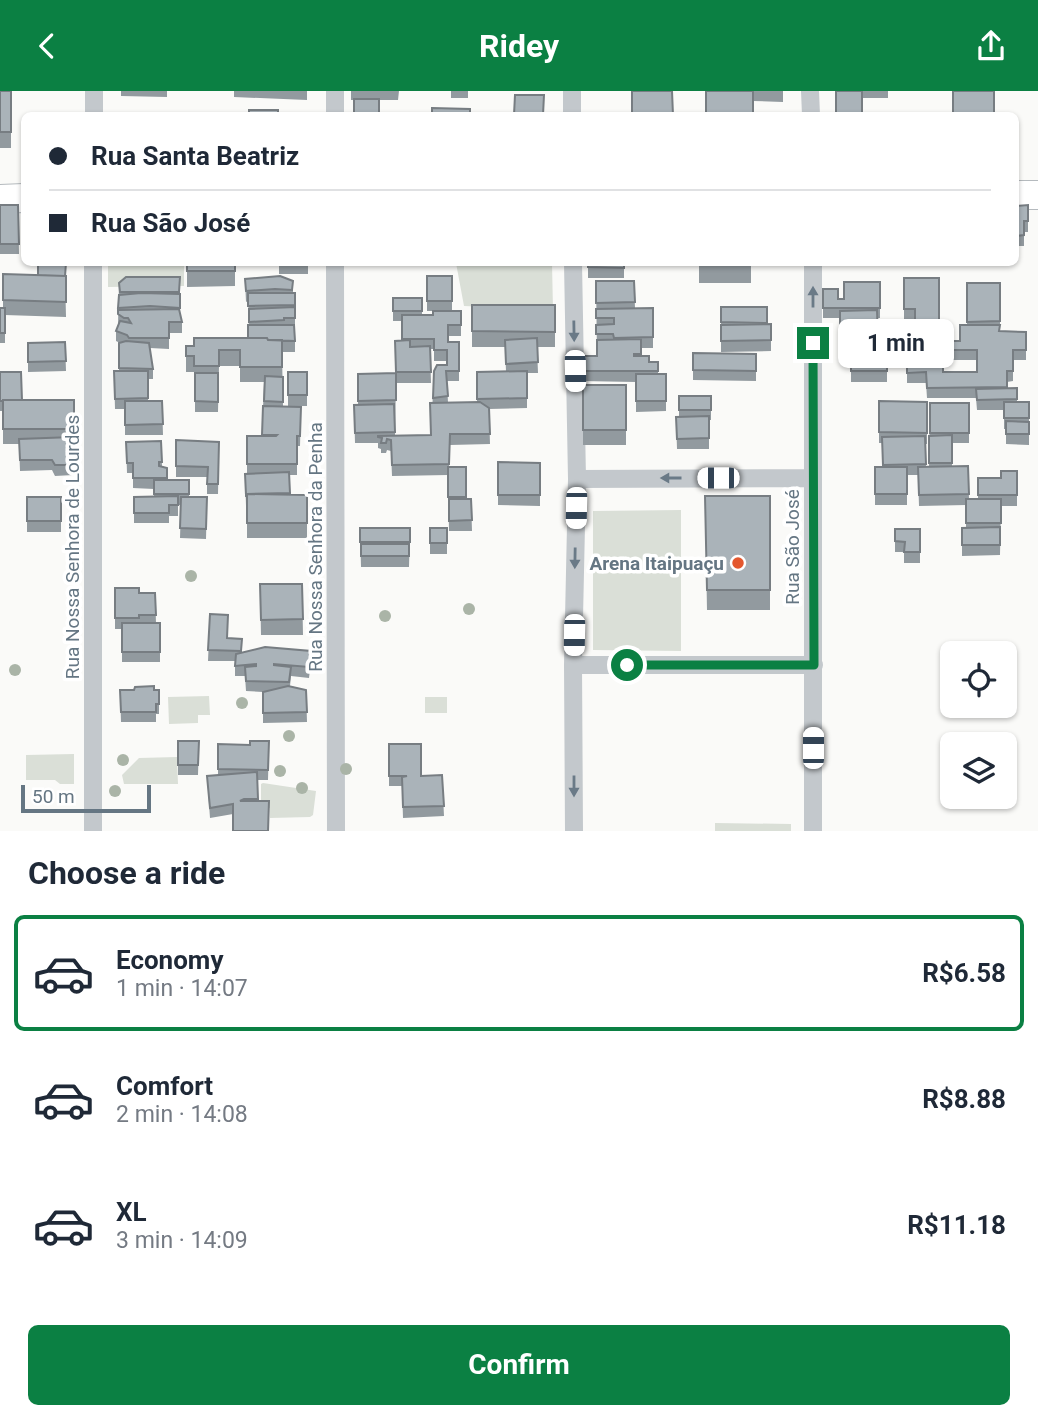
<!DOCTYPE html>
<meta charset="utf-8">
<style>
:root{--surface:#fff;--page:#f6f6f7;--text:#1f2937;--muted:#747a83;--line:#e0e1e3;--accent:#0b8043}
body{margin:0;font-family:Roboto,sans-serif;background:var(--page);color:var(--text);height:100vh;display:flex;flex-direction:column;font-size:26px;white-space:nowrap}
*{box-sizing:border-box;margin:0}
p{font-size:23px;color:var(--muted)}
.icon{flex:none;width:38px;height:38px;fill:none;stroke:currentColor;stroke-width:2;stroke-linecap:round;stroke-linejoin:round}
.map{position:relative;height:740px;overflow:hidden}
.sheet{display:flex;flex-direction:column;background:var(--surface);flex:1}
.sheet>*{flex:none}
.guide{position:absolute;left:21px;top:21px;width:998px;height:154px;border-radius:10px;box-shadow:0 2px 5px #0004;display:grid;align-content:center;height:154px;padding:0 28px;background:var(--surface)}
.fabs{position:absolute;left:940px;top:550px;display:grid;gap:14px}
.fabs a{display:grid;place-items:center;width:77px;height:77px;border-radius:10px;background:var(--surface);box-shadow:0 2px 5px #0004;font-size:35px}
.scale{position:absolute;left:21px;bottom:18px;width:130px;box-sizing:border-box;padding-left:7px;border:4px solid #657683;border-top:0;font-size:19px;line-height:24px;white-space:nowrap;color:#657683;-webkit-text-stroke:5px #fff;paint-order:stroke}
.end{position:absolute;width:32px;height:32px;margin:-16px;border:9px solid #0b8043;background:#fff;box-shadow:0 0 0 4px #fff}
.from{border-radius:50%}
.bubble{position:absolute;height:49px;border-radius:10px;background:var(--surface);box-shadow:0 2px 5px #0004;font-size:23px;font-weight:700;line-height:49px;text-align:center}
.car{position:absolute;width:21px;height:42px;margin:-21px -10px;border-radius:9px;box-shadow:0 0 5px 2px #0007;background:linear-gradient(#fff 24%,#345 0 40%,#fff 0 76%,#345 0 86%,#fff 0)}
.guide b{display:flex;align-items:center;gap:24px;height:66px;font-size:26px}
.guide b+b{border-top:2px solid var(--line)}
.guide i{width:18px;height:18px;background:var(--text)}
ul{padding:0;list-style:none}
li{display:flex;align-items:center;gap:21px;height:116px;margin:0 14px 10px;padding:0 14px;border:4px solid transparent;border-radius:10px}
li div{flex:1}
li b{display:block;font-size:26px}
li em{font-style:normal;font-weight:700}
li.current{border-color:var(--accent)}
li>.icon{width:63px;height:63px;stroke-width:1.5}
h2{padding:0 28px;font-size:32px;line-height:84px}
.action{display:flex;gap:14px;margin-top:auto;padding:14px 28px}
.action a{flex:1;height:80px;border-radius:10px;background:var(--accent);color:#fff;font-size:28px;font-weight:700;line-height:80px;text-align:center}
header{display:flex;justify-content:space-between;align-items:center;height:91px;padding:0 28px;background:var(--accent);color:#fff;font-size:32px;font-weight:700}
.map>svg:first-child{display:block}
.green{fill:#dadfd7}
.lines{fill:none;stroke-linecap:round;stroke-linejoin:round}
.primary-casing{stroke:#b5babe;stroke-width:30}
.street{stroke:#c3c8cc;stroke-width:18}
.primary{stroke:#fff;stroke-width:28}
.tree{fill:#aab4a7}
.wall{fill:#929a9f;fill-rule:evenodd}
.building{fill:#aab3b9;stroke:#777d82;stroke-width:2}
.oneway{fill:#6a7a87}
.route{stroke:#0b8043;stroke-width:9}
.poi-dot{fill:#e4572e;stroke:#fff;stroke-width:2.5}
.labels{text-anchor:middle;stroke-width:7;stroke-linejoin:round;paint-order:stroke}
.street-label{font-size:19px;fill:#657683;stroke:#fff}
.poi-label{font-size:19px;font-weight:bold;fill:#657683;stroke:#fff;text-anchor:end}
</style>
<header><svg class="icon" aria-label="back" viewBox="0 0 24 24"><path d="M15 5l-7 7 7 7"/></svg>Ridey<svg class="icon" aria-label="share" viewBox="0 0 24 24"><path d="M12 15V3M7 8l5-5 5 5M5 13v7h14v-7"/></svg></header>
<div class="map">
<svg width="1038" height="740" viewBox="0 0 1038 740">
<rect width="100%" height="100%" fill="#fafaf8"/>
<path class="green" d="M108,172H184V195L108,196Z
M456,172H552L553,219L464,215Z
M681,419V560L593,559V420Z
M209,605L210,624H198V632L169,633L168,606Z
M425,606H447V622H425Z
M74,663V693H60L55,689H26V664Z
M177,666L178,693H124L122,684L139,667Z
M263,692L316,700L313,724L310,726L270,727V717H261V693Z
M715,732L791,733V740H715Z"/>
<g class="lines">
<defs>
<path id="primary" d="M1015,104H1038
M0,108L24,107"/>
</defs>
<use href="#primary" class="primary-casing"/>
<path class="street" d="M810,0L811,24
M94,24V0
M335,24V0
M572,24V0
M335,172L336,740
M573,172L577,388L573,574L574,740
M813,172V740
M577,388L813,387
M573,574H814
M93,740V172"/>
<use href="#primary" class="primary"/>
</g>
<g class="tree">
<circle cx="191" cy="485" r="6"/>
<circle cx="469" cy="518" r="6"/>
<circle cx="385" cy="525" r="6"/>
<circle cx="15" cy="579" r="6"/>
<circle cx="242" cy="612" r="6"/>
<circle cx="289" cy="645" r="6"/>
<circle cx="123" cy="669" r="6"/>
<circle cx="346" cy="678" r="6"/>
<circle cx="280" cy="680" r="6"/>
<circle cx="302" cy="697" r="6"/>
<circle cx="115" cy="700" r="6"/>
</g>
<path class="wall" d="M0,0H11V57H0Z
M121,0H167V6L121,5Z
M234,0H307V9L234,6Z
M351,0H399L398,9H351Z
M451,0H468V7H451Z
M706,0H783V11L753,10Z
M836,0H888V7H862Z
M0,114H18L19,163H0Z
M1028,114V141H1024V155H1015V115Z
M187,172H235V195L187,196Z
M279,172H308V183H279Z
M588,172H624V187H588Z
M699,172H751V192H699Z
M3,183L65,185L66,226L5,224V252H0V217H3Z
M427,185H452V220H461V245H448V251H459V290H447L448,312L477,311V281L506,280L505,256H472V214H555V256H537L538,282H527V317L489,318L490,353L450,354L449,376H466V408H471L472,440H449L448,384L392,385L391,360L387,359L386,362H381V358L378,357V352H355L354,314H358V283L395,282L402,250V230H393V207H422V224H433V220H427ZM430,258H434V270H447V274L434,280L431,344L395,345L396,288V292H431Z
M180,186V224L182,231V242H169V258L150,257L153,278V288H148V310H162L163,344H125V318H115L114,280H119V252H120L116,250V240L118,234L119,192Z
M904,187L939,231H946V259H943V281H977V269H952V250H960L967,234V192H1000V240L1026,241V269H1013V290L1007,291V298L1017,297V311H1029V354L1006,353V338H1004V319H977L976,307H927L926,292H907V250H915V229L904,228Z
M245,188L293,190V202H295V261H282L283,315L301,316L300,355H297V384H289L290,404H307V447H247V415H246L245,383H247V345H262L264,291H240V275H219L218,321H195V290H194V281H186V255H194L248,247L249,228L248,210L246,211Z
M596,190H634L635,217H653V257H641V265L649,271H658V283H666V320L636,321V291L580,290V265H597Z
M880,191V227H877L878,248H887V291H851V259H840V227H823V198L838,208H844Z
M721,216H767V233H771V260L721,261Z
M65,251L66,280L28,281V252Z
M693,262L756,263V290L693,289Z
M0,281L22,309H74L73,384L55,385L52,379L20,380L19,353H3V320H0Z
M288,281H307V315H288Z
M583,294H626V354H583Z
M679,305H711V329H709V358H677L676,326H679Z
M879,310L927,311V353H925L926,376H929L930,312H969V352H952V376L968,375L969,408H978V387H1001L1017,380V415H1001L1000,464L962,465V437H966V414L919,415L918,384H907V414H875V376H883L882,352H879Z
M176,349L219,351L218,403H207V386H176Z
M161,350L162,375L167,377V389H189V406H207L206,448L180,447L181,414H178V425H169V432H134V406H154V398L133,397V382H127L126,351Z
M498,371L540,372V415L498,414Z
M705,405H770V519H707Z
M27,406H61V441H27Z
M360,437H410L409,476H361Z
M430,437H447V463H430Z
M895,438H920V472H904V461H895Z
M260,493H302L303,544H261Z
M115,497L139,502H155L156,532H160V571H122V538H115Z
M210,523L228,547L242,548V561L311,570L309,587L291,585L290,595L306,599L307,631L263,632V601L246,600L245,585H235V570H208Z
M120,599H159V623H156V631H121Z
M178,650H199L198,684H178Z
M269,650L268,689H257L258,710L233,723L210,727L207,685L218,684V653L250,654Z
M389,653L421,685L442,684L444,725L403,727L402,695H389Z"/>
<path class="building" d="M0,0H11V41H0Z
M632,0H672L673,24H632Z
M706,0H753V24H706Z
M836,0H862V24H836Z
M953,0H994V24H953Z
M515,4H544L543,24H514Z
M354,8H379V24H354Z
M432,17L470,18V24H432Z
M249,19H278V24H249Z
M0,114H18L19,153H0Z
M1028,114V130H1024V144L1015,145V115Z
M38,172H66L65,185L38,184Z
M187,172H235V180H187Z
M588,172H624V177L588,176Z
M3,183L66,185V211L3,209Z
M280,185L293,190L292,199L275,198L246,200L245,188Z
M427,185H452V210H427Z
M126,186H180L179,201H120L119,192Z
M904,187H939V231H946V248H915V218H904Z
M596,190H634L635,211L596,212Z
M844,191H880V217H823V198H838V208H844Z
M967,192H1000V230L967,231Z
M141,202L180,203V217L150,215L118,217L119,204Z
M248,202H295V214L248,215Z
M393,207H422V220H393Z
M472,214H555V241L472,240Z
M295,216V227H284V229L249,231V218Z
M721,216H767V232L721,231Z
M0,217H5V242H0Z
M653,217V246L614,247L613,243H596V234L614,233V227H596V218Z
M179,218L182,231H169V247H129L127,244L116,240L120,230L131,232L128,227H124L118,223V219Z
M877,219L878,248H887V280H851V248H840V220Z
M433,220H461V234H448V251H459V280H446L448,305L433,307L434,280L437,274H447V259H434V248H402V224H433Z
M771,233V249L721,250V234Z
M248,234H294L295,250L268,249L267,247H248Z
M960,234H1000L999,240L1026,241V259H1013V280H1007V296L927,297L926,281L907,282V250H943V281H977V259H952V250H960Z
M194,247H267L268,249H282V276H240V259H219V275H194V265H186V255H194Z
M537,247L538,271L506,273L505,249Z
M641,248V263H634V265H649V271H658V280H580V265H597V249Z
M410,249V256L430,255L431,281H396L395,250Z
M126,250L149,252L153,278L119,277V252Z
M65,251L66,270L28,271V252Z
M693,262L756,263V280L693,279Z
M114,280H148V307L115,308Z
M527,280V307L477,308V281Z
M0,281H21L22,309H3V310H0Z
M288,281H307V304H288Z
M195,282H218V311L195,310Z
M396,282V309L358,310V283Z
M636,283H666V310H636Z
M265,285L283,286V311L264,310Z
M583,294H626V339H583Z
M1017,297V308L977,309L976,298Z
M679,305H711V319H679Z
M3,309H74V338H3Z
M125,310H162L163,333L125,334Z
M879,310L927,311V342L879,341Z
M480,311L489,317L490,343H450L449,373L392,374L391,349L387,348L386,352H381L382,347L378,346V345L431,344L430,312Z
M1004,311H1029V327H1004Z
M930,312H969V342H930Z
M394,313L395,341L355,342L354,314Z
M263,315L301,316L300,345H297V373H247V345H276L277,344H262Z
M709,325V347L677,348L676,326Z
M1006,330L1029,331V343H1006Z
M952,344V372H929V345Z
M925,345L926,373L883,374L882,346Z
M73,346V374H55L52,369H20L19,348Z
M176,349L219,351L218,393H207L208,376L176,375Z
M161,350L162,371H159V375L167,377V387H133V372H127L126,351Z
M498,371L540,372V404H498Z
M968,375L969,403L919,404L918,376Z
M448,376H466V406H448Z
M875,376H907V403H875Z
M1001,380H1017V404H978V387H1001Z
M289,381L290,402L247,403L246,404L245,383Z
M154,389H189V403H154Z
M247,403L307,404V432H247Z
M178,405V414H169V422H134V406Z
M705,405H770V499H707Z
M27,406H61V430H27Z
M181,406H207L206,438L180,437Z
M449,408H471L472,429L449,430Z
M966,408H1001V432H966Z
M1000,436V454H962V437Z
M360,437H410V451H360Z
M430,437H447V452H430Z
M895,438H920V461H904L905,451L895,450Z
M361,453H409V465H361Z
M260,493H302L303,528L261,529Z
M115,497H139V502H155L156,524H139V527H115Z
M210,523L228,524L227,547L242,548L241,560L208,559Z
M122,532H160V561H122Z
M265,556L311,560L309,576L274,573V574L291,576L289,591L246,590L245,576L256,575V573L235,575L236,563Z
M154,595V599H159V613H156V621H121L120,599H134L135,596Z
M288,595L306,599L307,621L263,622V601Z
M178,650H199L198,674H178Z
M250,650H269L268,679L218,678V653L250,654Z
M389,653H421V685L442,684L444,715L403,716L402,686L407,685H389Z
M257,681L258,708H244L240,710H269L268,740H233V713L210,717L207,685Z"/>
<defs><path id="oneway-solid" d="M-6-.8H1V-3.2L6.5 0L1 3.2V.8H-6Z" transform="scale(1.75)"/></defs>
<g class="oneway">
<use href="#oneway-solid" transform="translate(813 206) rotate(-90)"/>
<use href="#oneway-solid" transform="translate(574 240) rotate(89)"/>
<use href="#oneway-solid" transform="translate(671 387) rotate(180)"/>
<use href="#oneway-solid" transform="translate(575 467) rotate(91)"/>
<use href="#oneway-solid" transform="translate(574 695) rotate(90)"/>
</g>
<g class="lines">
<path class="route" d="M627,574H814L813,252"/>
</g>
<circle class="poi-dot" cx="738" cy="472" r="7"/>
<g class="labels">
<g class="street-label">
<text transform="translate(72 456) rotate(-90)" y="7">Rua Nossa Senhora de Lourdes</text>
<text transform="translate(315 456) rotate(-90)" y="7">Rua Nossa Senhora da Penha</text>
<text transform="translate(792 456) rotate(-90)" y="7">Rua São José</text>
</g>
<g class="poi-label">
<text x="724" y="479">Arena Itaipuaçu</text>
</g>
</g>
</svg>
<div class="fabs">
<a><svg class="icon" aria-label="locate" viewBox="0 0 24 24"><circle cx="12" cy="12" r="6"/><path d="M12 2v4M12 18v4M2 12h4M18 12h4"/></svg></a>
<a><svg class="icon" aria-label="layers" viewBox="0 0 24 24"><path d="M12 4l9 5-9 5-9-5zM3 14l9 5 9-5"/></svg></a>
</div>
<div class="scale">50 m</div>
<i class="end from" style="left:627px;top:574px"></i>
<i class="end" style="left:813px;top:252px"></i>
<div class="bubble" style="left:838px;top:228px;width:116px">1 min</div>
<i class="car" style="left:575px;top:280px;rotate:179deg"></i>
<i class="car" style="left:718px;top:387px;rotate:270deg"></i>
<i class="car" style="left:576px;top:417px;rotate:181deg"></i>
<i class="car" style="left:574px;top:544px;rotate:181deg"></i>
<i class="car" style="left:813px;top:657px;rotate:0deg"></i>
<div class="guide">
<b><i class="from"></i>Rua Santa Beatriz</b>
<b><i></i>Rua São José</b>
</div>
</div>
<section class="sheet">
<h2>Choose a ride</h2>
<ul>
<li class="current"><svg class="icon" aria-label="car" viewBox="0 0 24 24"><path d="M5 17H2v-5l4-1 3-4h7l3 4 3 1v5h-3M9 17h6M6 11h13"/><circle cx="7" cy="17" r="2"/><circle cx="17" cy="17" r="2"/></svg><div><b>Economy</b><p>1 min · 14:07</p></div><em>R$6.58</em></li>
<li><svg class="icon" aria-label="car" viewBox="0 0 24 24"><path d="M5 17H2v-5l4-1 3-4h7l3 4 3 1v5h-3M9 17h6M6 11h13"/><circle cx="7" cy="17" r="2"/><circle cx="17" cy="17" r="2"/></svg><div><b>Comfort</b><p>2 min · 14:08</p></div><em>R$8.88</em></li>
<li><svg class="icon" aria-label="car" viewBox="0 0 24 24"><path d="M5 17H2v-5l4-1 3-4h7l3 4 3 1v5h-3M9 17h6M6 11h13"/><circle cx="7" cy="17" r="2"/><circle cx="17" cy="17" r="2"/></svg><div><b>XL</b><p>3 min · 14:09</p></div><em>R$11.18</em></li>
</ul>
<div class="action"><a>Confirm</a></div>
</section>
